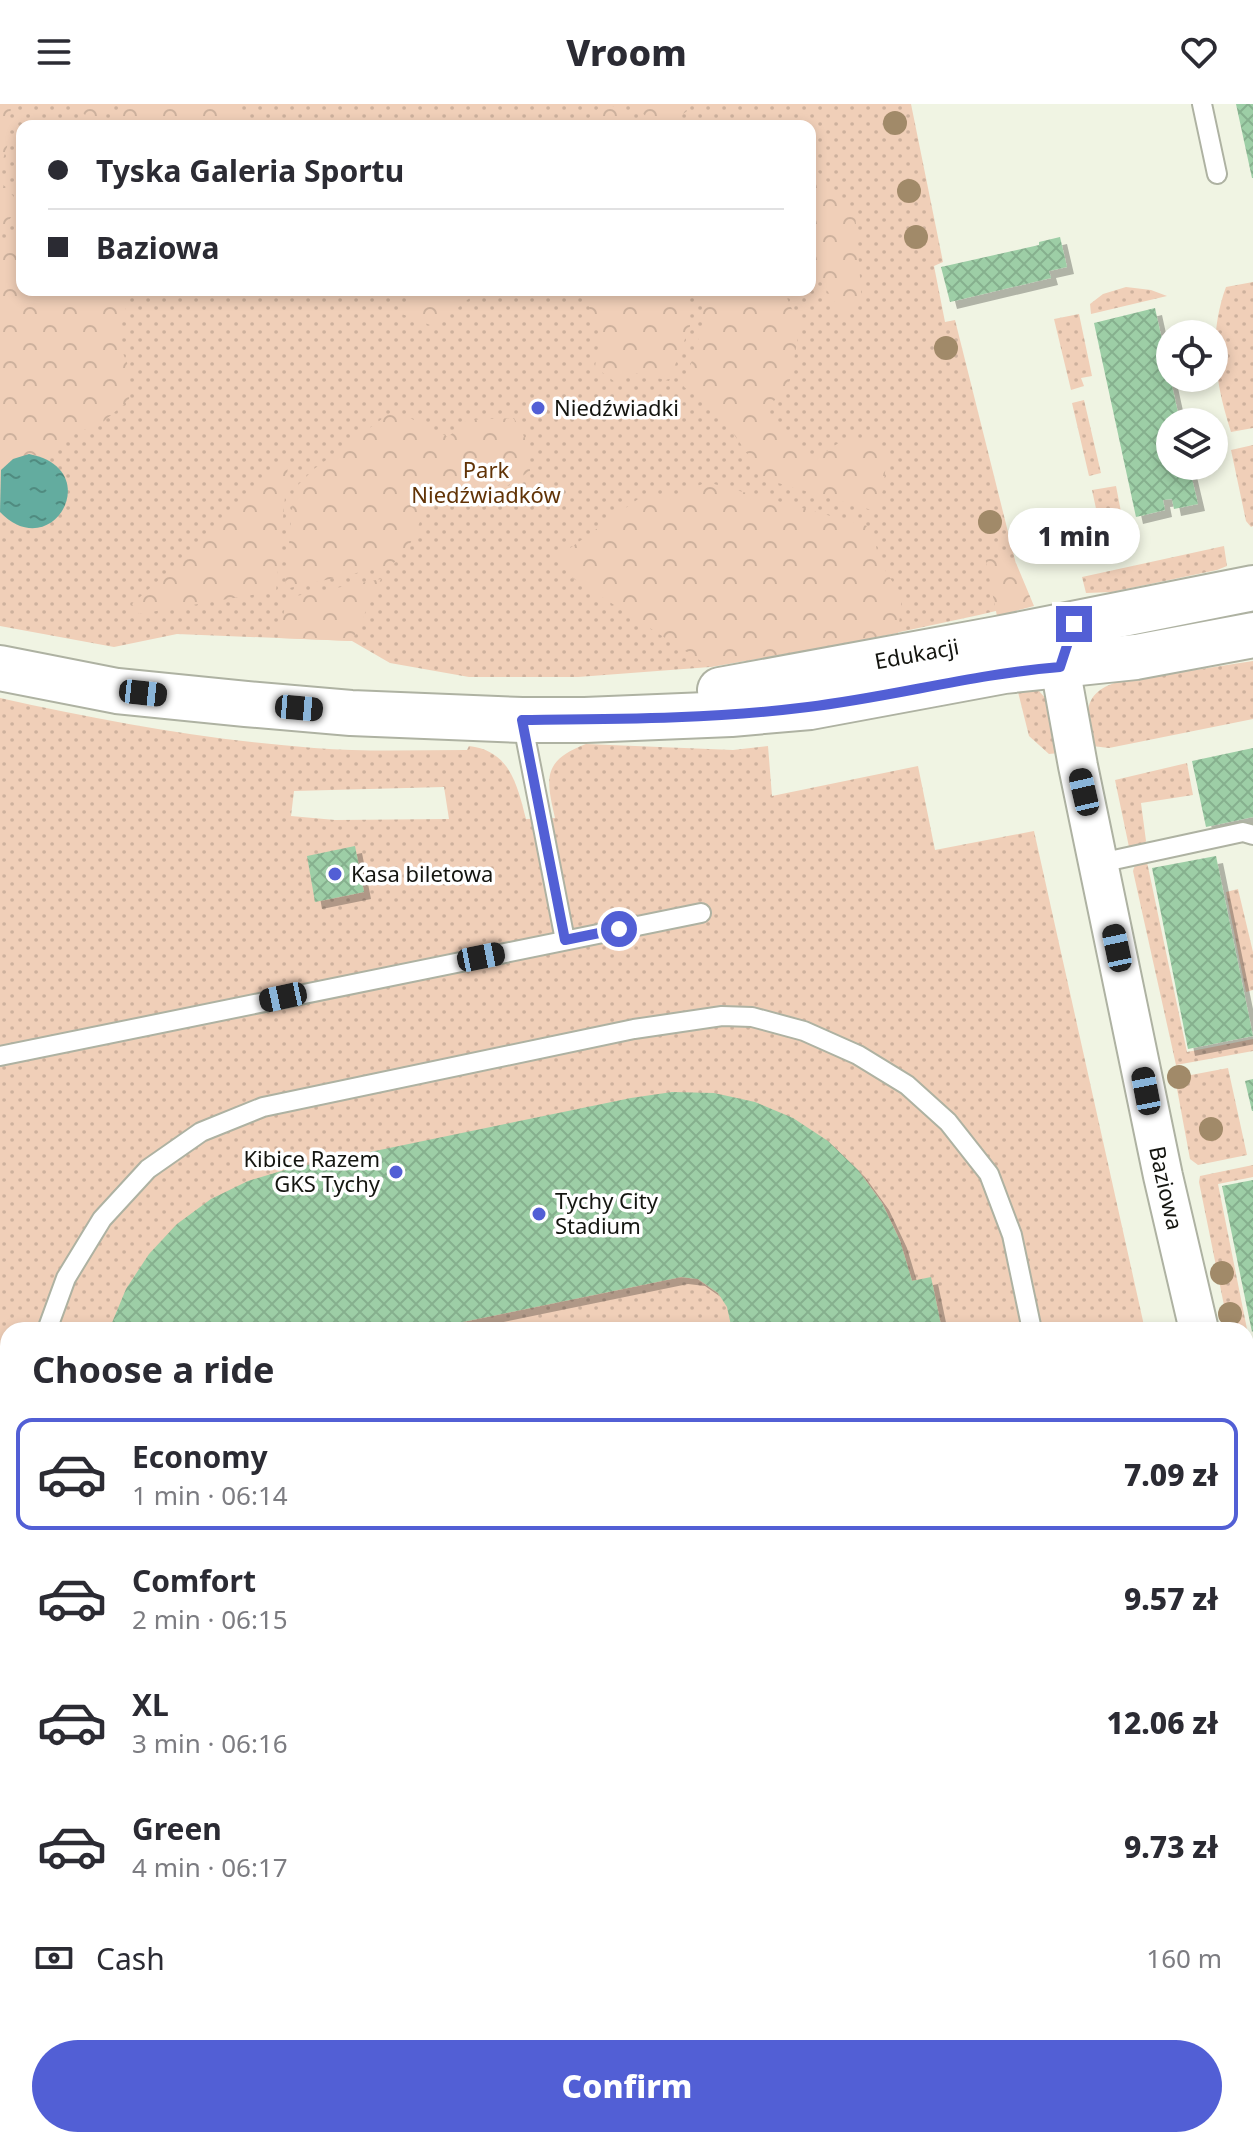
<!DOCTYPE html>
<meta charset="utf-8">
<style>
:root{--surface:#fff;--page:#f2f2f3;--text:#2b2b33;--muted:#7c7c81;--line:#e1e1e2;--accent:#525fd5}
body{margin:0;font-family:"Noto Sans",sans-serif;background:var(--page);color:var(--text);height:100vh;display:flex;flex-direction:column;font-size:30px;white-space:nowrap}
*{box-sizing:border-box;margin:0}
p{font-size:26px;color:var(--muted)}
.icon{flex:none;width:44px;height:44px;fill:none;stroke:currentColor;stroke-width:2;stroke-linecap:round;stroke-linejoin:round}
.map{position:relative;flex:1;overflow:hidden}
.drawer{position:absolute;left:0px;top:1218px;width:1254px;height:826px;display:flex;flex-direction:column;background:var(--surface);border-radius:24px 24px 0 0;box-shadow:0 4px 12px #0003}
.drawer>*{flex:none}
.guide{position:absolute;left:16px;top:16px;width:800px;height:176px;border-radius:16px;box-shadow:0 4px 12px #0003;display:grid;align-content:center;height:176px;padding:0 32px;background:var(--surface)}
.controls{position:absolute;left:1156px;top:216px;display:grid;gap:16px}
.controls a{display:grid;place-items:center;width:72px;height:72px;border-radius:50%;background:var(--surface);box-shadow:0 4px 12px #0003;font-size:40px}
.end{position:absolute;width:36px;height:36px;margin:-18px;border:10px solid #525fd5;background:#fff;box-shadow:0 0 0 4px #fff}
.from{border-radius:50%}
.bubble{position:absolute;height:56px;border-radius:28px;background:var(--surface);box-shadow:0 4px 12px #0003;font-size:26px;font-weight:800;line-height:56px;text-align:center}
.car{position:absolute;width:24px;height:48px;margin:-24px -12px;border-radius:10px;box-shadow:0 0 6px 2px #0007;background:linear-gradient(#222 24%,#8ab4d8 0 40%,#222 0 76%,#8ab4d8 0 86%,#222 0)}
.guide b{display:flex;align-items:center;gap:28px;height:76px;font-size:30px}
.guide b+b{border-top:2px solid var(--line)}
.guide i{width:20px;height:20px;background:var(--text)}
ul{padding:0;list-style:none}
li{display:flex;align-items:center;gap:24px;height:112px;margin:0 16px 12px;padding:0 16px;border:4px solid transparent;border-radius:16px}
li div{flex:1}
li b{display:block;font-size:30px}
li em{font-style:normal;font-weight:800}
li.active{border-color:var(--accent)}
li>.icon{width:72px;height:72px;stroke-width:1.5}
h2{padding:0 32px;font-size:36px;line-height:96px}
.pay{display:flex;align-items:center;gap:20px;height:88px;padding:0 32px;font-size:30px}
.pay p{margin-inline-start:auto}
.cta{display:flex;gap:16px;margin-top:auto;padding:16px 32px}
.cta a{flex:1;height:92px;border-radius:48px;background:var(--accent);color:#fff;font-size:32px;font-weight:800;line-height:92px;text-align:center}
header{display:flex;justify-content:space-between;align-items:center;height:104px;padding:0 32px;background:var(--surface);font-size:36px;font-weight:800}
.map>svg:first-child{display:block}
.grass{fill:url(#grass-dots);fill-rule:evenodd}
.forest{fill:url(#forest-crowns)}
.pitch{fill:#f0cfb8}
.water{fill:url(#water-ripples)}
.building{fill:url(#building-cross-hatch);filter:url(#shadow)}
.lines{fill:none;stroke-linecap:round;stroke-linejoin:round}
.service-casing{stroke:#aeb2a2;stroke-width:22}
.minor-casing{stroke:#aeb2a2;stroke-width:42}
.tertiary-casing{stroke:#aeb2a2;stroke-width:48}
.service{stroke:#fff;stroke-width:18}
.minor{stroke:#fff;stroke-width:38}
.tertiary{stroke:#fff;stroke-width:44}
.tree{fill:#a18a69}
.route{stroke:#525fd5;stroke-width:10}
.poi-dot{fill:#525fd5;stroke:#fff;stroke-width:3}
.labels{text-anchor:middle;stroke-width:7;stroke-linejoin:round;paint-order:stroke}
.poi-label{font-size:22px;fill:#141510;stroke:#fff;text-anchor:start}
.park-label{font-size:22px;fill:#613306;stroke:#fff}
.street-label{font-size:22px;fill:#141510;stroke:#fff}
</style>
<header><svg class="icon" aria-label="menu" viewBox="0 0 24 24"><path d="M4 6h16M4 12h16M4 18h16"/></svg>Vroom<svg class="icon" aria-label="heart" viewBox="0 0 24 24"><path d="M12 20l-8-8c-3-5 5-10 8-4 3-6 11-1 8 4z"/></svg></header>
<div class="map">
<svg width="1253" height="2043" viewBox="0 0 1253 2043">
<defs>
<pattern id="grass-dots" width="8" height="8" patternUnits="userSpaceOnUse" patternTransform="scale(2)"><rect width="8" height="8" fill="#f0cfb8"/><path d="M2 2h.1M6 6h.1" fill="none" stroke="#cdb19d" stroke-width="1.8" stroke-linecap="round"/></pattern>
<pattern id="forest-crowns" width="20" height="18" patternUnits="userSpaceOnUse" patternTransform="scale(2)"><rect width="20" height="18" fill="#f0cfb8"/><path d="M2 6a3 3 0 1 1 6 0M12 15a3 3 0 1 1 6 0" fill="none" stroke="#cdb19d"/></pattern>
<pattern id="water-ripples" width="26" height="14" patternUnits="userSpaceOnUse" patternTransform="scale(2)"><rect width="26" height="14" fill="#63ac9f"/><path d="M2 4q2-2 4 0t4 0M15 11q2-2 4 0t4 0" fill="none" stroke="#508b80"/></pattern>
<pattern id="building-cross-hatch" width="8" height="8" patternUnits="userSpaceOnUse" patternTransform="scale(2)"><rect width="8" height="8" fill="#9dcea6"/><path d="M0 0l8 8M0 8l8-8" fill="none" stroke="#86b08e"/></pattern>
<filter id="shadow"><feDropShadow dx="7" dy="7" stdDeviation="0" flood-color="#0004"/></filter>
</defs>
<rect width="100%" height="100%" fill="#f0f4e3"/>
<path class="grass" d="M0,0H911L943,158L934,162L945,218L955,216L1018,468L1000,506L979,511L844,540L710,563L578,573H469L390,559L352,537L177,530L114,543L0,522ZM22,22H810V186H22Z
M1253,178V324L1231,328C1215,278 1208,232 1226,183Z
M1126,183L1151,186L1167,192L1091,210L1090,200L1103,190Z
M1079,210L1092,272L1081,274L1084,282L1071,286L1054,215Z
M1084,296L1101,369L1089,372L1072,299Z
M1253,341V422L1251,423L1246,417L1231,346Z
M1116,382L1127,439L1119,450L1079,458L1072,429L1100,423L1092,386Z
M1224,442L1227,462L1217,466L1112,488L1086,489L1082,473Z
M1253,557V615L1109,644L1092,642C1085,611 1082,589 1117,578Z
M1030,577L1048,597L1059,649L1049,650L1029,632L1017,584Z
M0,594C103,617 208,636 314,644C364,648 416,646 467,646L469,642C510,647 517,680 526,715L555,714C546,674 542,657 586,640L733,646L768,642L772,692L918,662L935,746L1034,727L1145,1226H8V2036H1015L1006,2043H0ZM444,683L449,715L335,716L291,712L294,687Z
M1187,659L1193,691L1141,699L1146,737L1143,742L1129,743L1115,676Z
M1147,758L1187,948L1253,935V947L1176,961L1133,767L1135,761Z
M1238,785L1253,848V886L1246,888L1226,788Z
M1228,964L1247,1051L1198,1061L1190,1055L1175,974Z
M1253,1061V1073L1218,1080L1253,1255V1283H1246V1226H1229L1199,1078L1200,1072Z
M1246,1677L1253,1708V1861L1246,1867Z"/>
<path class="forest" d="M0,0L11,3L7,43L0,64Z
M73,0H113L94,19Z
M129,0H240L243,22H108Z
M603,0H610L638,22H581Z
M633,0H682L687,7L667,22H656Z
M810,66L818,68L855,108L862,199L842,209L810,161Z
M0,77L21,101L0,127Z
M22,118V186H128L130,190L117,235L130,266L129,296L104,317L66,334L45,353L29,350L0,368V144Z
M416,186H479L435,223L402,210Z
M594,186H688L690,222L669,277L638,269L615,278L595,263L600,230L588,200Z
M704,186H772L787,194L800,223L790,275L766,308L786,329L815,355L840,338L875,336L887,351L883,386L875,407L764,375C741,341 721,304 684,283L702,223Z
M394,306L448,333L467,316L514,314L527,338L530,367L493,391L453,385L431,393L410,440L392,461L285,485L294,385L314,365Z
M289,351L276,487L139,510L132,500L192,447Z
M707,378L871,423L880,458L902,493L898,529L710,563L574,475L555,455L645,390L671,393Z
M985,453L1016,459L1034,502L997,512Z
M381,475L352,537L280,534L286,494Z"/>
<path class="pitch" d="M8,2003V2036H188L189,2043H0V2004Z"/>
<path class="water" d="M29,350C107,365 52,462 0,408L1,366L13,355Z"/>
<path class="building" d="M1236,0H1253V74H1252Z
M1060,133L1067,163L1049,167L1051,174L950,198L941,163L1039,141V138Z
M1155,204L1180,318H1170V362H1189L1198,400L1174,405L1172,395L1163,396L1165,406L1136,413L1094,219Z
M1253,644V713L1206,723L1192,657Z
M355,742L364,788L315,798L307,752Z
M1216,752L1253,932L1188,945L1152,764Z
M1253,975V1007H1252L1245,977Z
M672,988L714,989L755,998L793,1014L828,1037L858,1066L882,1099L900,1137L912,1177L931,1173L942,1226H732L727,1203L718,1189L698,1175L681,1173L423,1226H109L126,1185L149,1150L177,1120L211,1095L248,1077L288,1065L631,994Z
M1253,1076V1227L1252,1228L1222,1082Z
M312,2036H683V2037L657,2043H322Z
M1155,2036H1212V2039L1220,2037L1222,2043H1156Z"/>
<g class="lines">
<defs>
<path id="service" d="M1202,0L1217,70
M522,616L565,836
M1100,759L1243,728L1253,731
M0,952L701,809
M47,1226L66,1174L102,1115L148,1065L201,1028L263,1003L634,925L722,912L752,913L804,927L858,951L907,981L948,1018L989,1070L1012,1131L1032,1226
M0,1586L8,1625
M1246,1686L1253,1685
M0,1942L8,1948
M254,2036L263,2043
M911,2043L929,2036"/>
<g id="minor">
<path id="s1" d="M1069,534L1060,563L1078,662L1163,1072L1199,1226"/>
<path d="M1246,1448L1253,1481"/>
</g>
<g id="tertiary">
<path d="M0,564L117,587L246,600L351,609L522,616H585L731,610L810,603L1004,567L1136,553L1253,531"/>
<path id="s2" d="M720,586L997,535L1253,484"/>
</g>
</defs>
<use href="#service" class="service-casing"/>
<use href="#minor" class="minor-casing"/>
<use href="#tertiary" class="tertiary-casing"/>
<use href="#service" class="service"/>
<use href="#minor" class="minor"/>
<use href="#tertiary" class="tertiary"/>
</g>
<g class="tree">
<circle cx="895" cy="19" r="12"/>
<circle cx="909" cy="87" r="12"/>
<circle cx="916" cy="133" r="12"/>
<circle cx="946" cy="244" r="12"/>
<circle cx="990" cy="418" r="12"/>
<circle cx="1179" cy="973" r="12"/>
<circle cx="1211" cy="1025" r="12"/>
<circle cx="1222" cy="1169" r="12"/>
<circle cx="1230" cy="1210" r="12"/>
</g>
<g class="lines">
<path class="route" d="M619,825L565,836L522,616C617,615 713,615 808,603C892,593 974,570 1060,563L1074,520"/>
</g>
<g class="poi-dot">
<circle cx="538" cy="304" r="8"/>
<circle cx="335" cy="770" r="8"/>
<circle cx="396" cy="1068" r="8"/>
<circle cx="539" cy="1110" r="8"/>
</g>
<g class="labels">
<g class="poi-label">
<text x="554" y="312">Niedźwiadki</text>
<text x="351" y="778">Kasa biletowa</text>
<text x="380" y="1063" text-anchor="end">Kibice Razem<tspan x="380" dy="25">GKS Tychy</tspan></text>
<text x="555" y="1105">Tychy City<tspan x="555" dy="25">Stadium</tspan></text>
</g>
<g class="park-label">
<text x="486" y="374">Park<tspan x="486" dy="25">Niedźwiadków</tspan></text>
</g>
<g class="street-label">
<text dy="8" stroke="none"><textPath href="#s2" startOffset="200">Edukacji</textPath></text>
<text dy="8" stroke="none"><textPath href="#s1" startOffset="562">Baziowa</textPath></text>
</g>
</g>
</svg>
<div class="controls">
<a><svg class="icon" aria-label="locate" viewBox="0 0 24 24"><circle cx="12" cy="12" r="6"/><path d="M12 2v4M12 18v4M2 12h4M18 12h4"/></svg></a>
<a><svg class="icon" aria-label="layers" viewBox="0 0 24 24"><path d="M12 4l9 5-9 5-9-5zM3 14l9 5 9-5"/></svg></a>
</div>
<i class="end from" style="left:619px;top:825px"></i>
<i class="end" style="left:1074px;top:520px"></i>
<div class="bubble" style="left:1008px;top:404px;width:132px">1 min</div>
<i class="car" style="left:143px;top:589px;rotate:96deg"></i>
<i class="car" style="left:299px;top:604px;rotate:95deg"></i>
<i class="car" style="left:1084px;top:688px;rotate:347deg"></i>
<i class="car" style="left:1117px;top:844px;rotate:348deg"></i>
<i class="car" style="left:481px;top:853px;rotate:79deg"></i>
<i class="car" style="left:283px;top:893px;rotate:258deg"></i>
<i class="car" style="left:1146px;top:987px;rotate:349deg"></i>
<div class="guide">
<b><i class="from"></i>Tyska Galeria Sportu</b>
<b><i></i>Baziowa</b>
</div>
<section class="drawer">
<h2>Choose a ride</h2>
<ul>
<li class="active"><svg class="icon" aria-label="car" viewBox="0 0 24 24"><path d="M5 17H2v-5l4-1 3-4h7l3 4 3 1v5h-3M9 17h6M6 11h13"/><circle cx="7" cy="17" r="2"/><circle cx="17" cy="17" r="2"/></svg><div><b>Economy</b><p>1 min · 06:14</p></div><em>7.09 zł</em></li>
<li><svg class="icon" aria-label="car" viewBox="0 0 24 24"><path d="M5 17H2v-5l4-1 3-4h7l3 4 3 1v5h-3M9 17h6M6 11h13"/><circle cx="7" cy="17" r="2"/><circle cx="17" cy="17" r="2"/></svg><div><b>Comfort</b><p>2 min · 06:15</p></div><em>9.57 zł</em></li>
<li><svg class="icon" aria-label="car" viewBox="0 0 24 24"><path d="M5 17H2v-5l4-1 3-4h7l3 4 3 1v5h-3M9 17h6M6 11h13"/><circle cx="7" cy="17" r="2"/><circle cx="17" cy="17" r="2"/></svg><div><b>XL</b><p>3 min · 06:16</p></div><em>12.06 zł</em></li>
<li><svg class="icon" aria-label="car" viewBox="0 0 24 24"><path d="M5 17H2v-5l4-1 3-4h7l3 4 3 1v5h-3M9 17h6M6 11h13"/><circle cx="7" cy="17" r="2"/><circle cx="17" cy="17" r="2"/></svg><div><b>Green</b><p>4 min · 06:17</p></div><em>9.73 zł</em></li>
</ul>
<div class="pay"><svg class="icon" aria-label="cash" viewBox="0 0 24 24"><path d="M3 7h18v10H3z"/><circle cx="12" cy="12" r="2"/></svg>Cash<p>160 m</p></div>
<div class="cta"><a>Confirm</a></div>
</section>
</div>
